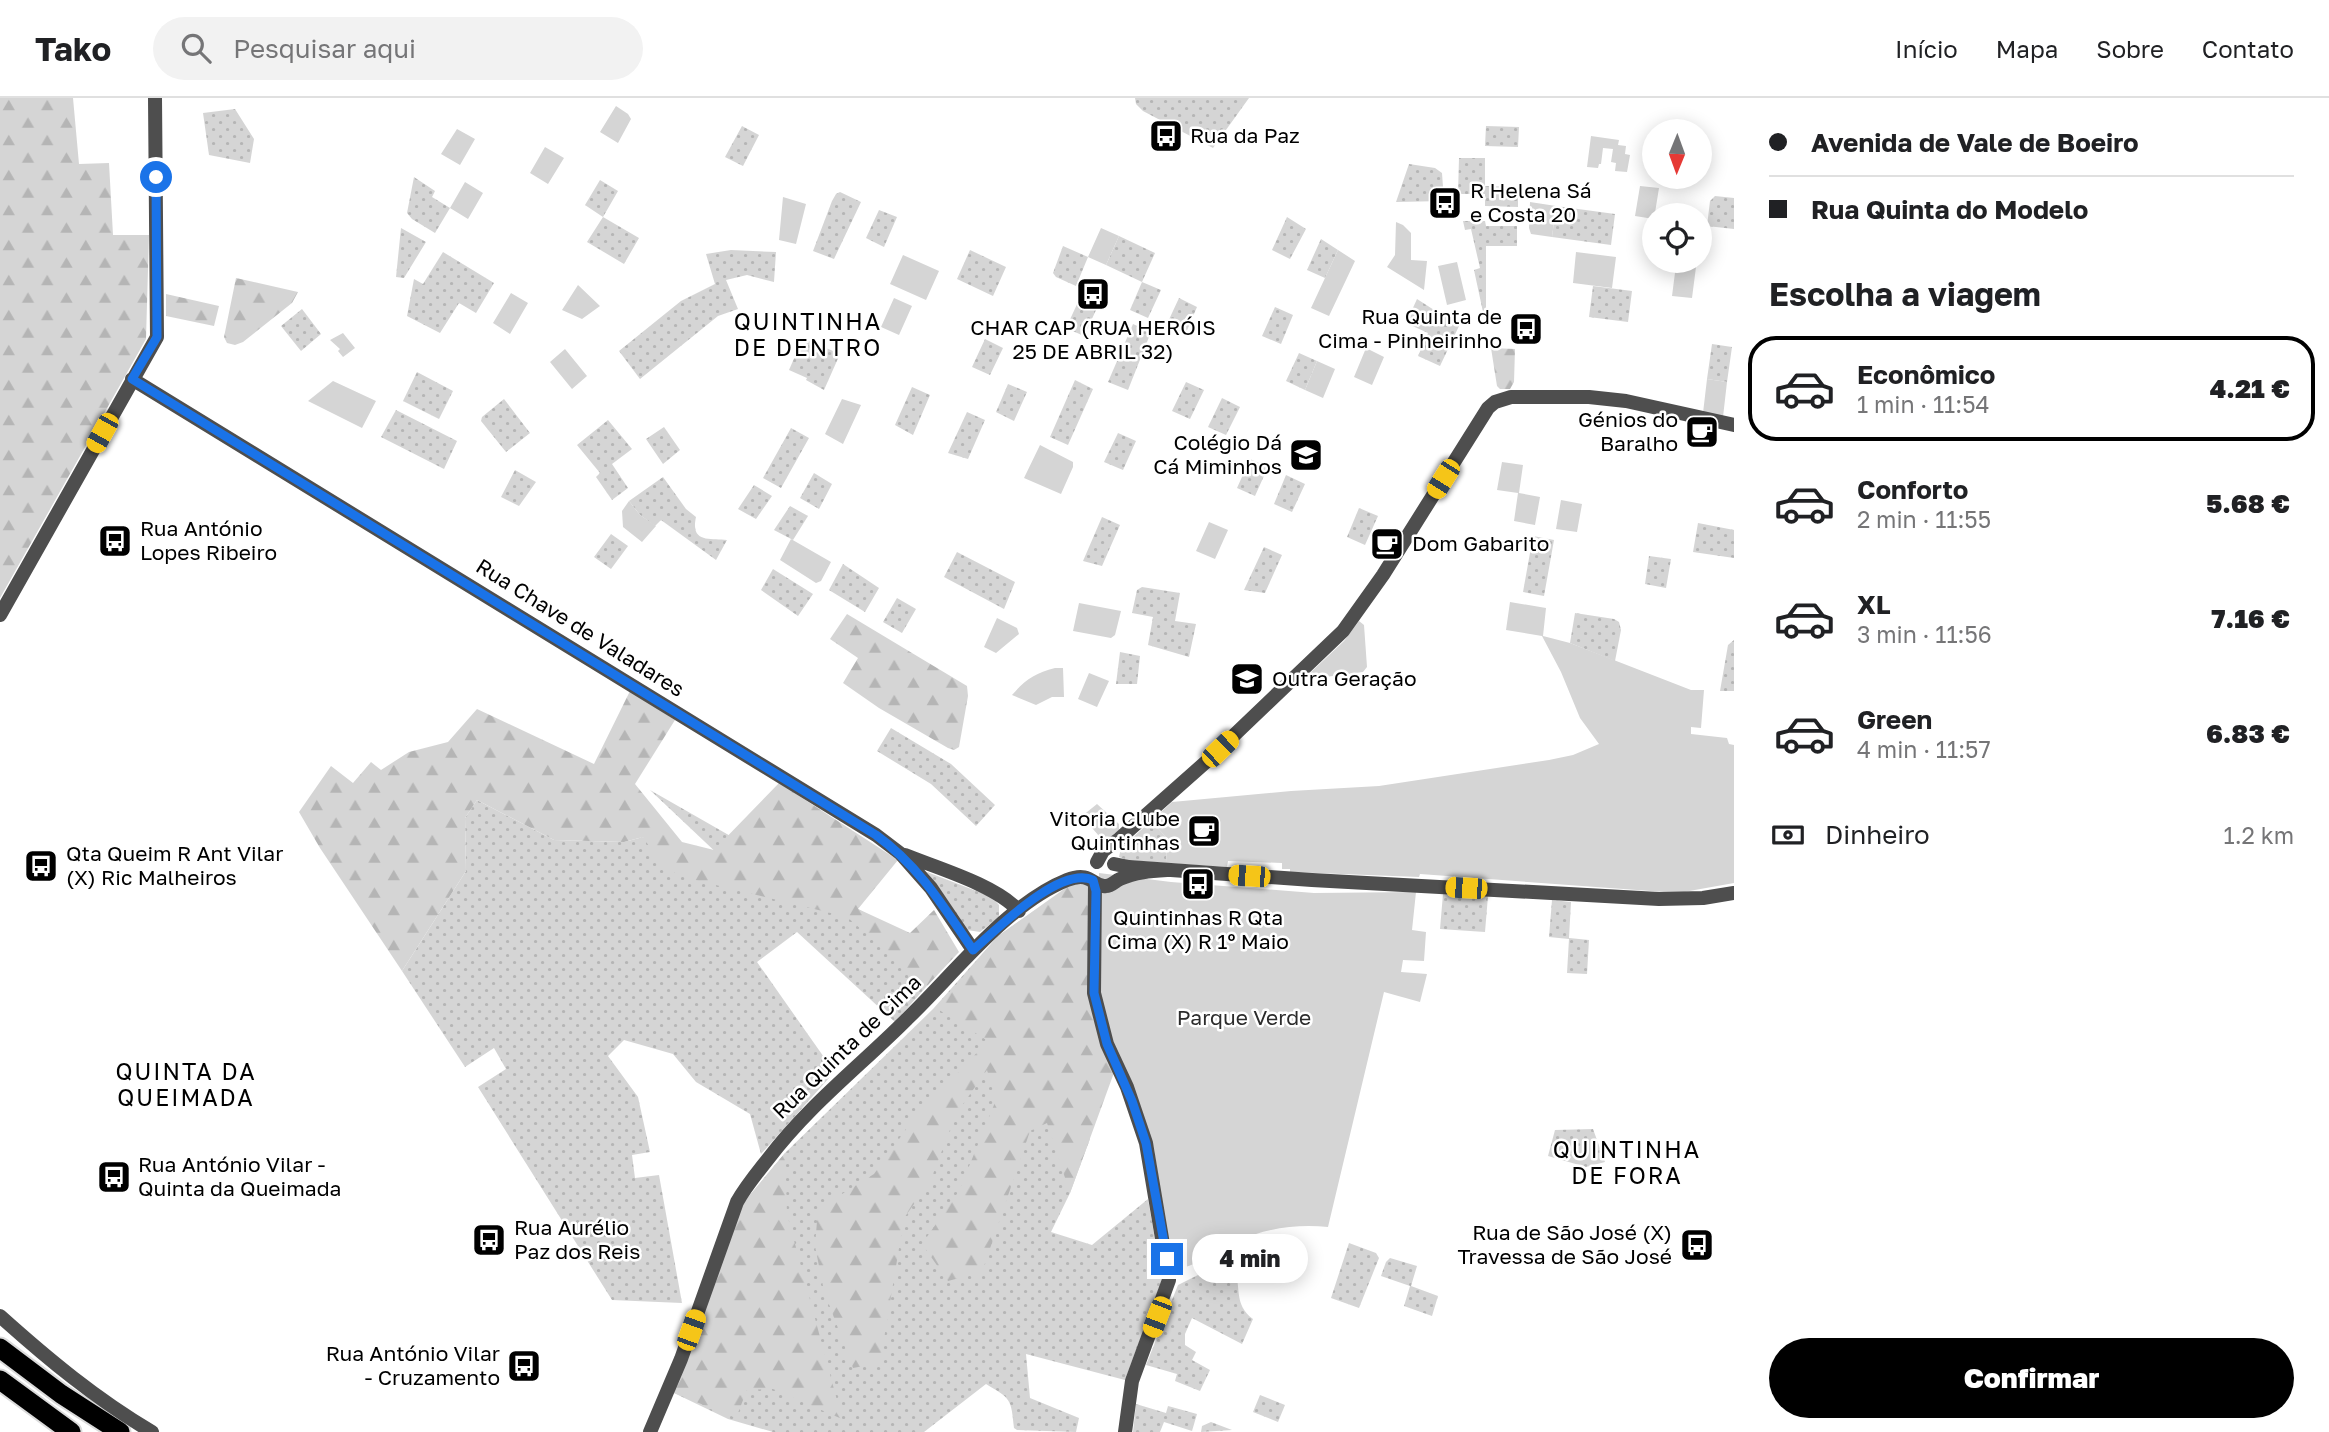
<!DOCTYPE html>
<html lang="pt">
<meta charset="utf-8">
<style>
:root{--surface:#fff;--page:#f2f2f2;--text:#202124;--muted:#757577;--line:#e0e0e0;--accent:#000}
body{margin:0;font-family:"Golos Text",sans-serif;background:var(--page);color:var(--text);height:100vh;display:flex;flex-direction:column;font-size:26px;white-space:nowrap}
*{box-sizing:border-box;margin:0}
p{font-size:23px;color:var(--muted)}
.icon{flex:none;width:38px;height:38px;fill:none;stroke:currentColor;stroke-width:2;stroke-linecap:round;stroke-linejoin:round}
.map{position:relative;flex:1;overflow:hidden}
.drawer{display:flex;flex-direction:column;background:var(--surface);width:595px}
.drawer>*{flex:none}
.guide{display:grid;align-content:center;height:154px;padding:0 35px;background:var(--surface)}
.needle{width:46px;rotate:181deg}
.buttons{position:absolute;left:1642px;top:21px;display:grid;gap:14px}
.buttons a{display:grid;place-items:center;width:70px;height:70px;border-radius:50%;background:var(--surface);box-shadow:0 4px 18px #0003;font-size:35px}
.end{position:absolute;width:32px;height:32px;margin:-16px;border:9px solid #1a73e8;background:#fff;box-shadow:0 0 0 4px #fff}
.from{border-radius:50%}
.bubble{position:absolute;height:49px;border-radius:24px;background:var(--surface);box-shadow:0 4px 18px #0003;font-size:23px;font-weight:800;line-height:49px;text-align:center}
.car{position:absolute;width:21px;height:42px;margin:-21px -10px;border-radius:9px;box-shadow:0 0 5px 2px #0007;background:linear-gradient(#f5c518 24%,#345 0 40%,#f5c518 0 76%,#345 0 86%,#f5c518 0)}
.guide b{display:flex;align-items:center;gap:24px;height:66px;font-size:26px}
.guide b+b{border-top:2px solid var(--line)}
.guide i{width:18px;height:18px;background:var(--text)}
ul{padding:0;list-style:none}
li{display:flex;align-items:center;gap:21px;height:105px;margin:0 14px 10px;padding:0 21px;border:4px solid transparent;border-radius:28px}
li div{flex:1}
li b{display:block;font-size:26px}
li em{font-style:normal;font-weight:800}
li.on{border-color:var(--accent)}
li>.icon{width:63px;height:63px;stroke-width:1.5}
h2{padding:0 35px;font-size:32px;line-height:84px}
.pay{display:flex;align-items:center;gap:18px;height:77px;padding:0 35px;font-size:26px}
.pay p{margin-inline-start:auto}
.action{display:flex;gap:14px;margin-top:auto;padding:14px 35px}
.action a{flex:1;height:80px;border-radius:42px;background:var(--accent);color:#fff;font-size:28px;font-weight:800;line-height:80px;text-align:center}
header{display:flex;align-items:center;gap:42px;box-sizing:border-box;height:98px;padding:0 35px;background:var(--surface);border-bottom:2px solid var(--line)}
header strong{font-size:33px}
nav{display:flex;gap:38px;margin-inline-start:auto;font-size:24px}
.search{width:490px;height:63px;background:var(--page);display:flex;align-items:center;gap:18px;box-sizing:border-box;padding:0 24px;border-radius:38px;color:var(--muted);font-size:26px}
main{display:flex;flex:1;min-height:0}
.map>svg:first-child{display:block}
.grass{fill:url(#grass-dots)}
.forest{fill:url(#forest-firs)}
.green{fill:#d5d5d5}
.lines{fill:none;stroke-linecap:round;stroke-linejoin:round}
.highway-casing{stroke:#dbdbdb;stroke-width:23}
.minor{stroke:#4e4e4e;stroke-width:14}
.highway{stroke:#000;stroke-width:19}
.route{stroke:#1a73e8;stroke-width:9}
.labels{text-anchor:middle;stroke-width:5;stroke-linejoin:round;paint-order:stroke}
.poi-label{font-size:21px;fill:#000;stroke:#fff;text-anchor:start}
.street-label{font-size:21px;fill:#000;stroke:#fff}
.park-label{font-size:21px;fill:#2c2c2c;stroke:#fff}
.neighbourhood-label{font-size:23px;letter-spacing:2px;fill:#000;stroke:#fff}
</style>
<header>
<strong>Tako</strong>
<div class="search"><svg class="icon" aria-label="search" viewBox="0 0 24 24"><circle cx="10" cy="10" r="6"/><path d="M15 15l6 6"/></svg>Pesquisar aqui</div>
<nav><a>Início</a><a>Mapa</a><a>Sobre</a><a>Contato</a></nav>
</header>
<main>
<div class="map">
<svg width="1734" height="1334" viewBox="0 0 1734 1334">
<defs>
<pattern id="grass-dots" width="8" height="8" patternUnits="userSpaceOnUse" patternTransform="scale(1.75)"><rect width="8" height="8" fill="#d5d5d5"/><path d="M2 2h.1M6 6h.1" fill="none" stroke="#b5b5b5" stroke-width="1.8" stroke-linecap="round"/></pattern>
<pattern id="forest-firs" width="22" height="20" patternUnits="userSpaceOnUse" patternTransform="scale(1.75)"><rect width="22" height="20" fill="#d5d5d5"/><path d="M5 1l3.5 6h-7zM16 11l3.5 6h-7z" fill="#b5b5b5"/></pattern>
</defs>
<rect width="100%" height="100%" fill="#fff"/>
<path class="grass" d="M1135,0H1249L1213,50L1143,13L1136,6Z
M235,11L254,41L250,65L209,57L203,15Z
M742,28L759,37L743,68L725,59Z
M1486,28L1519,29L1518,49L1485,48Z
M1459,60H1485V88L1518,89V109L1485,108V96H1458Z
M1409,66L1435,70L1442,75L1444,103L1396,104Z
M414,79L435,93L432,99L450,110L435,135L412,121L407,115Z
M600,82L618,93L603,119L639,140L624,166L587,144L603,119L585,107Z
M840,94L861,104L834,161L813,153L832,103L836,96Z
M1715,98L1734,100V131L1707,128L1710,103Z
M1556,108L1615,116L1611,147L1552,139Z
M879,112L897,119L884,149L866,140Z
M1287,119L1306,131L1290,161L1272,152Z
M1463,123H1485L1486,128H1517V148H1486V228L1474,172L1480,170L1471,131L1465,132Z
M401,130L426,144L404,180L396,179Z
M1119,138L1155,155L1142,184L1161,192L1148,220L1130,212L1142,184L1106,167Z
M1321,141L1338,152L1325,180L1307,172Z
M1063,148L1088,159L1076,188L1056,179L1053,175Z
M731,152L776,154L774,184L747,177L726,182L738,211L718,218L640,281L619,253L681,203L715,186L706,156Z
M970,152L1006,169L993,198L957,181Z
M443,154L494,185L476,215L459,205L440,235L407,218L414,181L423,186Z
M1593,188L1632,193L1628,224L1589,219Z
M1179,200L1197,209L1185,237L1166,228Z
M1417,201L1459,228L1440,268L1418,258L1428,235L1406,225Z
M1079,202L1097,210L1084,238L1066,230Z
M1275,209L1293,217L1281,246L1262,238Z
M302,211L321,236L301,253L281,228Z
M1133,226L1146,232L1149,239L1128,292L1108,284Z
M803,240L840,256L824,292L806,282L807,280L789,272Z
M985,241L1003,250L990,277L972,269Z
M1712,246L1732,249L1727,284L1707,281Z
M1299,255L1317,263L1305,292L1286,283Z
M417,274L453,293L439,321L403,303Z
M1075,282L1093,291L1068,347L1050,339Z
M1186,284L1204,292L1190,321L1172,313Z
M1008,286L1027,294L1014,323L996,314Z
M912,289L930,297L913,337L895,327Z
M1222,300L1240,309L1226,337L1208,329Z
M504,301L530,335L506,354L481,323L482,319Z
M396,312L457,343L444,371L381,339Z
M967,314L985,322L968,361L948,355Z
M608,322L632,351L612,366L628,390L612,402L596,379L600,375L577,347Z
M664,329L680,352L663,366L646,341Z
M791,330L809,340L781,390L763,380Z
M1118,335L1136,343L1123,372L1104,364Z
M1250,361L1268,369L1255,398L1237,390Z
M515,372L536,384L519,408L501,399Z
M814,375L832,386L819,411L800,400Z
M1286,377L1305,386L1292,414L1274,406Z
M663,379L686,411L696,419C690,446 711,440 727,442L716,462L661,422L655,428L640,417L629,403Z
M754,387L772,398L756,421L738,411Z
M790,408L808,418L793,442L774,432Z
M1359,410L1378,418L1365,447L1347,439Z
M1102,419L1120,427L1102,468L1083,463Z
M1698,425L1734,432V460L1693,454Z
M611,436L628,448L611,471L594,459Z
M1533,438L1554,442L1544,498L1523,494Z
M1264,449L1282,457L1265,495L1244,492Z
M957,454L1015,484L1004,511L944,479Z
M1649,458L1671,461L1666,490L1645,486Z
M843,466L879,490L865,514L829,492Z
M773,471L813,496L798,518L761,492Z
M1142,489L1180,495L1175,523L1196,526L1189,559L1148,547L1153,519L1132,515L1137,492Z
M897,500L916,511L902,535L883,524Z
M1575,515L1614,521L1619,524L1621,532L1615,563L1570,545Z
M1734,542V593H1720L1728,547Z
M1120,554L1140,558L1137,586H1116Z
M891,630L951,666L995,707L976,728L931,686L877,653Z
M650,692L949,863L895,924L797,834L757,864L833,972L829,980L761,1056L750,1016L696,984L673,956L624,942L608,958L638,999L650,1054L632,1057L635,1080L659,1077L682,1205L612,1202L478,989L506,971L494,950L465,969L402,873L466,773L465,720L477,702L554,742L624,744L643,739L759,795Z
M1151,723L1167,740L1166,765L1127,762L1119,759L1121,750Z
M927,774L992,799L999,807V819L980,834L967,832Z
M1443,796L1488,798L1485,834L1440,831Z
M1056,798L1090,1041L1070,1095L1051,1134L1092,1147L1148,1101L1162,1182L1125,1282L1026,1256L1030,1300L1079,1320L1076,1334L1017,1332L1014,1330C1011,1300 1011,1301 986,1286L924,1334H773L728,1321L674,1295L740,1109L785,1055L933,911L998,838Z
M1552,802L1571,804L1569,840L1589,842L1587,876L1567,875L1569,841L1549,839Z
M1593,1031L1605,1064L1586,1069L1548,1058L1555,1032Z
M1349,1145L1376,1155L1379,1160L1359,1210L1331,1200Z
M1390,1160L1417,1168L1411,1188L1438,1198L1432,1218L1404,1208L1410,1188L1381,1178L1386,1164Z
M1222,1165L1230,1166C1245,1182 1230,1204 1253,1221L1242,1246L1192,1220L1185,1236V1247L1196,1254L1192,1262L1210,1272L1200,1293L1175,1283L1177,1276L1146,1267L1178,1187Z
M1260,1297L1285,1307L1278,1324L1253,1314Z
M1136,1306L1166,1315L1168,1308L1197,1316L1192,1333L1164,1324L1160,1334H1133Z
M1211,1324L1232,1332L1201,1334L1202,1328Z"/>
<path class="forest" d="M0,0H73L79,66L109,65L113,137H149L146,241L0,500Z
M236,180L298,194L292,205L243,244L235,247L227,245L224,239Z
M166,196L219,208L214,228L166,218Z
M1491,250L1515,251L1514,284L1510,291H1500L1497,288Z
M847,516L967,588L968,598L959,649L954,652L948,650L879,610L843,585L858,560L830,541Z
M630,593L675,622L635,686L682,744L714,752L779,685L898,762L858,811L910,835L934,812L959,854L927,888L847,819L695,782L664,771L643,739L624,744L554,742L477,702L465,720L466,773L402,873L320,750L299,714L331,668L353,685L371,664L381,672L409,654L448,644L477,611L594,666Z
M1078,784L1088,787L1115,972L1070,1095L1047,1025L1030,1033L982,1174L948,1183L922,1146L959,1093L996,1002L987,972L956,1016L930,1084L904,1120L880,1265L853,1270L824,1193L815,1148L818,1111L874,1076L912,1023L988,943L936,910L998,838L1067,789Z
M785,1055L787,1116L842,1321L773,1291L747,1292L736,1320L674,1295L740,1109Z"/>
<path class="green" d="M616,8L628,16L631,21L618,45L600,34Z
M457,31L475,41L460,67L441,56Z
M1591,38L1619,42L1618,47L1626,48L1625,56L1630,57L1627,74L1615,73L1616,65L1611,64L1613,51L1603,50L1601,66H1599L1598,70L1587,69Z
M545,49L564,60L548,86L530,75Z
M465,84L483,95L468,121L450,110Z
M1640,88L1659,90L1654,121L1635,118Z
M783,99L806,106L796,146L779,142Z
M1530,104L1556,108L1552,139L1531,136L1529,130Z
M1396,124L1403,127L1411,135V162L1427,163L1424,192L1387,169L1395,157Z
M1101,130L1119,138L1106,167L1088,159Z
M1338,152L1355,163L1329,218L1311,210Z
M1576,154L1616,159L1612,190L1573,185Z
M903,157L939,173L926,202L890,186Z
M1457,164L1466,202L1447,207L1438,168Z
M1676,167L1696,169L1692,200L1672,198Z
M578,187L600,208L582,221L562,212Z
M511,195L528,205L510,236L493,225Z
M894,200L912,208L899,237L881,229Z
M343,235L355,250L343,259L338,253L340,251L330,242Z
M1366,250L1384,259L1372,287L1354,279Z
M565,251L587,278L572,291L550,264Z
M1317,263L1335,271L1323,300L1305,292Z
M1707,281L1727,284L1723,319L1703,315Z
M333,283L376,303L362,330L308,303Z
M842,301L861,307L843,346L825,336Z
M1040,347L1073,364V369L1061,396L1024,380Z
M1502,364L1523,367L1519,395L1540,399L1535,427L1514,423L1518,395L1497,392Z
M1561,402L1582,406L1577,434L1556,431Z
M629,403L640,417L656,428L642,444L623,429L622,413Z
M1209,424L1228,432L1215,461L1196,453Z
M791,441L831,464L821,483L816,485L780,462Z
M1510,504L1546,510L1543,538L1570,545L1691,592H1704L1701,630L1691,629V636L1727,640L1729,646L1734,647V785L1678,795L1420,776L1419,779L1290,774V771H1282V765L1228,763L1227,769L1166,765L1167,740L1151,723L1172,704L1291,693L1379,688L1549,662L1573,657L1599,646L1580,620L1561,574L1542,538L1506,532Z
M1079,505L1121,513L1115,537L1111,540L1073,533Z
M997,520L1017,530L1019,536L996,555L984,549Z
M1359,523L1364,527L1367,569L1363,574L1310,581L1309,576L1344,543Z
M1055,570H1063L1064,599H1052L1036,607L1012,597C1025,582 1035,575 1055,570Z
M1089,575L1109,583L1097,609L1078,601Z
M1097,706L1119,726V732L1104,744L1082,718Z
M1099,775L1171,784L1314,795L1416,794L1412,832L1426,834L1424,863L1403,862L1401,874L1427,876L1420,904L1384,894L1328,1129C1298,1126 1265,1130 1238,1143C1223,1151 1189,1172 1174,1171L1165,1126L1154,1050L1144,1021L1110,946L1097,893Z"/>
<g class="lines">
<defs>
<path id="highway" d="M0,1250L61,1296L120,1334
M0,1282L71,1334"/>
</defs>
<use href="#highway" class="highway-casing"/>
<path class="minor" d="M132,281L876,737L901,756L931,790L973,852
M0,517L157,239L155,0
M905,757C937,770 996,787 1019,813
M1097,764L1103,753L1119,741L1207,663L1343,533L1383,477L1488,310L1495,304L1511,299H1589L1626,303L1734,327
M1114,766L1129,769L1312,782L1659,801L1703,800L1734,795
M1095,785L1094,895L1107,946L1127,989L1146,1045L1169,1182L1132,1283L1125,1334
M0,1218C48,1261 96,1301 152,1334
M650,1334L681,1261L737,1104C746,1088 757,1075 768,1061C809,1007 860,968 907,921C953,877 1007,806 1067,782C1092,772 1093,790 1106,788C1112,788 1115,783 1120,781C1135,774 1151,773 1167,772"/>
<use href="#highway" class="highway"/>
</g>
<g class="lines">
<path class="route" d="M156,79L157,239L132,281L876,737C920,769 943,808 973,852C996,832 1060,767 1093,782L1096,793L1094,895L1107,946L1132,1003L1146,1045L1167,1161"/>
</g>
<defs>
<symbol id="bus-square" viewBox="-11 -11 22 22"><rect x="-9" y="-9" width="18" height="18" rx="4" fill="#000" stroke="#fff"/><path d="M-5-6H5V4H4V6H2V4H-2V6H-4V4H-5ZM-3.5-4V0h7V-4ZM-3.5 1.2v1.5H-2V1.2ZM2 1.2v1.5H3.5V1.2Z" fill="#fff"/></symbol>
<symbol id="cafe-square" viewBox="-11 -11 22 22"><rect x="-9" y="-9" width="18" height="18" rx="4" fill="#000" stroke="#fff"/><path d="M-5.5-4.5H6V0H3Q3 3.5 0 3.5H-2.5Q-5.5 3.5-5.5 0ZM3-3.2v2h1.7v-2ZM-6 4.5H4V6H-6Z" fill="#fff"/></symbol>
<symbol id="school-square" viewBox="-11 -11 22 22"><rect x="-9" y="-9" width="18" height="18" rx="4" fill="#000" stroke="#fff"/><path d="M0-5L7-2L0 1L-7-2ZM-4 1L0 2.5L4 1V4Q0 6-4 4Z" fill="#fff"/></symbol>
</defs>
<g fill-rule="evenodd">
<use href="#bus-square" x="1147" y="19" width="38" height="38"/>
<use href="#bus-square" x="1426" y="86" width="38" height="38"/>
<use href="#bus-square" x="1074" y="177" width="38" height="38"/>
<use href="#bus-square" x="1507" y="212" width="38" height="38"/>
<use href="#cafe-square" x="1683" y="315" width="38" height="38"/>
<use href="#school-square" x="1287" y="338" width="38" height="38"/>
<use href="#bus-square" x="96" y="424" width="38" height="38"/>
<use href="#cafe-square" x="1368" y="427" width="38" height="38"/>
<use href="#school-square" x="1228" y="562" width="38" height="38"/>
<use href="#cafe-square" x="1185" y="714" width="38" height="38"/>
<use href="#bus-square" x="22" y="749" width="38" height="38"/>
<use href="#bus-square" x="1179" y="767" width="38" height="38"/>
<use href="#bus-square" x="95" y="1060" width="38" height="38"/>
<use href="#bus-square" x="470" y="1123" width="38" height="38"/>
<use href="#bus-square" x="1678" y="1128" width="38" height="38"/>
<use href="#bus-square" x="505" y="1249" width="38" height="38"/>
</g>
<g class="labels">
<g class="poi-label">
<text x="1190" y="45">Rua da Paz</text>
<text x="1470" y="100">R Helena Sá<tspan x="1470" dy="24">e Costa 20</tspan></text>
<text x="1502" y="226" text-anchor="end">Rua Quinta de<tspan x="1502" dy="24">Cima - Pinheirinho</tspan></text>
<text x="1093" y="237" text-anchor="middle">CHAR CAP (RUA HERÓIS<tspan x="1093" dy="24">25 DE ABRIL 32)</tspan></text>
<text x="1678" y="329" text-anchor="end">Génios do<tspan x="1678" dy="24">Baralho</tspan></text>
<text x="1282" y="352" text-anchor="end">Colégio Dá<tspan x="1282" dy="24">Cá Miminhos</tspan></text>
<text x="140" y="438">Rua António<tspan x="140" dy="24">Lopes Ribeiro</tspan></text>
<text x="1412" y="453">Dom Gabarito</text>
<text x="1272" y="588">Outra Geração</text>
<text x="1180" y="728" text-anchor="end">Vitoria Clube<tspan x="1180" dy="24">Quintinhas</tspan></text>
<text x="66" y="763">Qta Queim R Ant Vilar<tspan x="66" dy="24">(X) Ric Malheiros</tspan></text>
<text x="1198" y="827" text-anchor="middle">Quintinhas R Qta<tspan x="1198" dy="24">Cima (X) R 1º Maio</tspan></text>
<text x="138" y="1074">Rua António Vilar -<tspan x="138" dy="24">Quinta da Queimada</tspan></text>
<text x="514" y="1137">Rua Aurélio<tspan x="514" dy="24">Paz dos Reis</tspan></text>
<text x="1672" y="1142" text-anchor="end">Rua de São José (X)<tspan x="1672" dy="24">Travessa de São José</tspan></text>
<text x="500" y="1263" text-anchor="end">Rua António Vilar<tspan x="500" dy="24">- Cruzamento</tspan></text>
</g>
<g class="street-label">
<text transform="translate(580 530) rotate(32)" y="7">Rua Chave de Valadares</text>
<text transform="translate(847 949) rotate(-44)" y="7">Rua Quinta de Cima</text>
</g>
<g class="park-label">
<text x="1244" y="927">Parque Verde</text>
</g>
<g class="neighbourhood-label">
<text x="808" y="232">QUINTINHA<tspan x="808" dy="26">DE DENTRO</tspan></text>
<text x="186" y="982">QUINTA DA<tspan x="186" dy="26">QUEIMADA</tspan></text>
<text x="1627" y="1060">QUINTINHA<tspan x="1627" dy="26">DE FORA</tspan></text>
</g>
</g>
</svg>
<div class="buttons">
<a><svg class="needle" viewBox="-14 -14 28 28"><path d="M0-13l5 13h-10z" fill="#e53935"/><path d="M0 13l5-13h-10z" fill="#757577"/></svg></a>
<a><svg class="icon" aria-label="locate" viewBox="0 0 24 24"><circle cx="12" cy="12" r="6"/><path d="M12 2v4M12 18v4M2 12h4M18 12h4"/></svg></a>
</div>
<i class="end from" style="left:156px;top:79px"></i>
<i class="end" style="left:1167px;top:1161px"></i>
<div class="bubble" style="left:1192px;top:1136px;width:116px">4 min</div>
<i class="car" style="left:102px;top:335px;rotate:209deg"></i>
<i class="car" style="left:1443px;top:381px;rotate:212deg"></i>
<i class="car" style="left:1220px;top:651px;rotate:46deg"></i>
<i class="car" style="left:1249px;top:778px;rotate:274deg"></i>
<i class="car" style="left:1466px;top:790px;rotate:273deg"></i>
<i class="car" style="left:1157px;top:1219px;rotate:201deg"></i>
<i class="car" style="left:691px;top:1232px;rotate:20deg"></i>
</div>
<section class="drawer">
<div class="guide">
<b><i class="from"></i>Avenida de Vale de Boeiro</b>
<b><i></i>Rua Quinta do Modelo</b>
</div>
<h2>Escolha a viagem</h2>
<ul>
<li class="on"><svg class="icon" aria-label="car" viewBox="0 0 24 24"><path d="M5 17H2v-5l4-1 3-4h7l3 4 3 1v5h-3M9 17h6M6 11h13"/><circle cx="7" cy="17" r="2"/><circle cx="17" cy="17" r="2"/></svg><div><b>Econômico</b><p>1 min · 11:54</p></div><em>4.21 €</em></li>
<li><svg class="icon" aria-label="car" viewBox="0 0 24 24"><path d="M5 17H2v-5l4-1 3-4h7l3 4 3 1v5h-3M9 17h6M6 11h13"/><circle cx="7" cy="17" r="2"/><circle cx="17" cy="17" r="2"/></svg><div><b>Conforto</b><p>2 min · 11:55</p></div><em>5.68 €</em></li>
<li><svg class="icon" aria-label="car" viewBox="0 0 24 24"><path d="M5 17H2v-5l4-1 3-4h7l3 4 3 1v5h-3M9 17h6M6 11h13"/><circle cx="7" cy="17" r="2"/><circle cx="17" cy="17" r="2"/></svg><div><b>XL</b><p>3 min · 11:56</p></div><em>7.16 €</em></li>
<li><svg class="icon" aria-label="car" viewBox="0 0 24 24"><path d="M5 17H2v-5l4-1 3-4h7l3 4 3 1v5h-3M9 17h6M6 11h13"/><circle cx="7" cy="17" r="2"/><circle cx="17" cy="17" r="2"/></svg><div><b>Green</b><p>4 min · 11:57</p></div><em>6.83 €</em></li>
</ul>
<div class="pay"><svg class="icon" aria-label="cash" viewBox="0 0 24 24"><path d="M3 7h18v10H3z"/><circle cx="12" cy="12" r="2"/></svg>Dinheiro<p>1.2 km</p></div>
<div class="action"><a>Confirmar</a></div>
</section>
</main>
